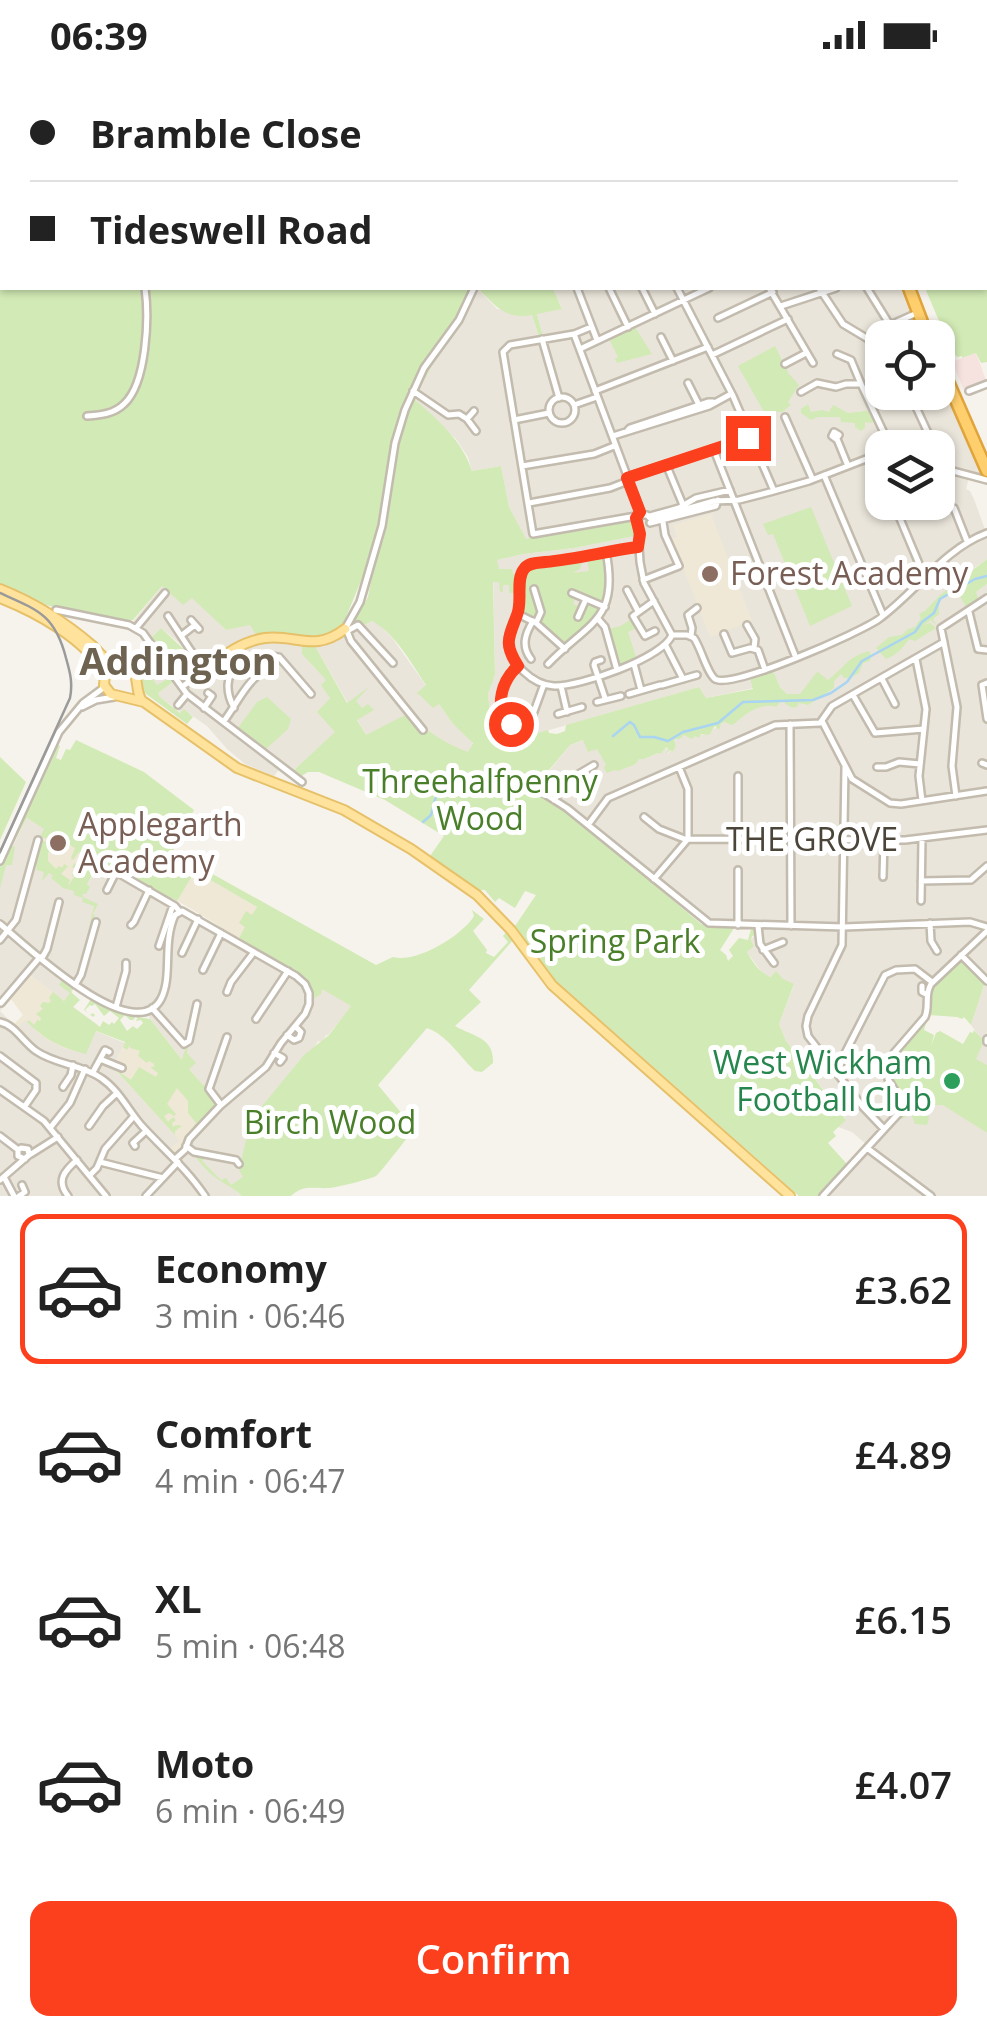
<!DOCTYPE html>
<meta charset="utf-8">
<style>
:root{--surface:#fff;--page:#f6f6f6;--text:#222;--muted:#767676;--line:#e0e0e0;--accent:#fc3f1d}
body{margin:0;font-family:"Open Sans",sans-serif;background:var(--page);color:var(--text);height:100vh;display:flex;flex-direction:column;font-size:38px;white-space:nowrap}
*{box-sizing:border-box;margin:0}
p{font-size:32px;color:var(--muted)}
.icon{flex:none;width:55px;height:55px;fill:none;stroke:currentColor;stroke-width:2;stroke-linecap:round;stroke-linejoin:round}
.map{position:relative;height:1126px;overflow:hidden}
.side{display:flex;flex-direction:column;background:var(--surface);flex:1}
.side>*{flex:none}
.top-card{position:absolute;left:0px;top:0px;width:988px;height:220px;box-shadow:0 2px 8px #0004;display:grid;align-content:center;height:220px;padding:0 30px;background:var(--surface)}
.fabs{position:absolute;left:865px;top:250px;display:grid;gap:20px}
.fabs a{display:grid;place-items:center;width:90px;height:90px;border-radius:20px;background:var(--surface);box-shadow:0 2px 8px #0004;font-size:50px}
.end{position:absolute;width:45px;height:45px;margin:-22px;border:12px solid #fc3f1d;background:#fff;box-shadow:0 0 0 5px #fff}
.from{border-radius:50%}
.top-card b{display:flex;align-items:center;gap:35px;height:95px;font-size:38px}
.top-card b+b{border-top:2px solid var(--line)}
.top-card i{width:25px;height:25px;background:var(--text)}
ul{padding:18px 0 0;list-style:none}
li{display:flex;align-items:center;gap:30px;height:150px;margin:0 20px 15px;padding:0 10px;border:5px solid transparent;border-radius:20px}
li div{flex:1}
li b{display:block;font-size:38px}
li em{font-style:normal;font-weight:600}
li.active{border-color:var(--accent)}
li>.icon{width:90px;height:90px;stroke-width:1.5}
.cta{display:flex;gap:20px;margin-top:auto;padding:20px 30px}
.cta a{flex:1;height:115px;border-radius:20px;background:var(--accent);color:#fff;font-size:40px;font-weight:600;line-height:115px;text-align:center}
.status{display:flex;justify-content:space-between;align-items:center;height:70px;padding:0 50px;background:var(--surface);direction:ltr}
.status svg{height:28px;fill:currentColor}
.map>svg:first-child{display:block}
.residential{fill:#eae5da;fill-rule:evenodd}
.education{fill:#efe8d6}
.medical{fill:#f6e3e0}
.green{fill:#d2eab5}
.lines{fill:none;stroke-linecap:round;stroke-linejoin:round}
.stream{stroke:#a9d4f2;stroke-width:2.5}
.minor-casing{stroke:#c2bbae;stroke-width:10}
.major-casing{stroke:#e6c16a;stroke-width:12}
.highway-casing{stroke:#e0a43c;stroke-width:15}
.minor{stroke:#fff;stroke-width:5}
.major{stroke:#ffe39c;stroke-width:8}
.highway{stroke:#ffcf6e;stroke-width:10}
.tram{stroke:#9a9a9a;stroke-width:2.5}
.route{stroke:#fc3f1d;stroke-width:12}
.education-dot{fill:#8d6e63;stroke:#fff;stroke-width:4}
.leisure-dot{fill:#2e9e5b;stroke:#fff;stroke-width:4}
.labels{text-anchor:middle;stroke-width:10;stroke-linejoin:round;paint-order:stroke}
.education-label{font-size:32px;fill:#785e54;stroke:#fff;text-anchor:start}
.park-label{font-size:32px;fill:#4a7f2a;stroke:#fff}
.street-label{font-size:32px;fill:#4b4439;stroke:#fff}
.leisure-label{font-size:32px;fill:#27864d;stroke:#fff;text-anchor:end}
.quarter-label{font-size:38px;font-weight:bold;fill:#6e6250;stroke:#fff}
</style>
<div class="status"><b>06:39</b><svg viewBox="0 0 49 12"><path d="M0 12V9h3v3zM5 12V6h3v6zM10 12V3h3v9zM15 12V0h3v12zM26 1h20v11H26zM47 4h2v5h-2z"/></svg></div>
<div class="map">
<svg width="987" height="1126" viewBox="0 0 987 1126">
<rect width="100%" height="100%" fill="#f6f3ec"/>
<path class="residential" d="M477,218L497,239L532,244L539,267L543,266L537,243L562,238L553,218H905L924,267L882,268V322H938V297L987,410L969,407L966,419L970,421L974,429L987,465V489L966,504L934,532L957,520L967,538L976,527V522L987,514V995L975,989L983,971L971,955L985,912L965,893H961L929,945H925L887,1010L898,1029L899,1039L867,1075L852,1062L838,1057L846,1049L786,971L779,954L794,915L763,904L747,882L753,876L750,872L757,860L754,854L706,850L568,738L530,713L533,707L545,706L570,675L584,670L597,678L607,696L606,702L636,694L639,688L644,689L658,683L661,684L666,677L668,684L670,680L673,682L676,676L674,669H680L684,665L693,666L706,664L725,652H735L750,641L787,624L780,617L772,601L751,608L754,618L706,628L699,617L518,669L516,675L492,663L488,624L495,605L493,491L523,484L574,478L633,466L636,463L630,447L526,470L509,437L501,396L472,401L468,387L456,369L414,329L442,276L459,256ZM882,378H938V432H882Z
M162,516L192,527L226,560L250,554L260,571L268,569L302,574L311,594L327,610L330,628L318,642L336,662L293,701L283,694L274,706L245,694L227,679L207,656L184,640L181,643L160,627L157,623L172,613L157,616L143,594L152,586L166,602L189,584L184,577L161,558L151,568L131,554Z
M372,551L380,555L393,569L453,654L473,672L468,683L450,676L424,659L366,665L314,574L345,564Z
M27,748L46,760L34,794L36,796L83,823L100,791L169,830L172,828L177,831L175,839L302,911L306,909L352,936L328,965H326L322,972L318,971L314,978L299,991L254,1048L241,1091L245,1104L236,1121L242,1126H0V858H6L0,850V810L6,789ZM31,906L64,931L76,916L117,937L139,942L147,940L150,949L204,1017L186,1066L174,1080L172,1079L181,1071L113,997L125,973L95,961L86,983L64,978L40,964L25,949L16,957L0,941Z
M919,1017L987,1063V1126H827L890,1055L897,1050L903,1038L902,1029Z"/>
<path class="education" d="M711,444L752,551L710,567L672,469L677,467L673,455Z
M33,752L100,791L83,823L33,794L46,760Z
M168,785L257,837L239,868L227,863L216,854L173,828L170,830L149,818Z
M31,906L98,955L86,984L64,978L47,970L25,950L16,958L13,955L23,945L11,929Z
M150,949L204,1017L197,1055L186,1066L184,1076L173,1083V1080L169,1079L180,1071L113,997L125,973Z"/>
<path class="medical" d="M976,283L987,313L966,325L952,292Z"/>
<path class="green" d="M987,192V292L981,293L976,283L962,288V286L957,287L950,277L925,218H985V193Z
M2,193V218H474L414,329C437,349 462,370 472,401L501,396L509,437L526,469L630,447L636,463L634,466L574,478L523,484L497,490L499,499H512L513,504H519V523H509V515H503V522H500L499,512H493L495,605L488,624L492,663L515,675L518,669L548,660L549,663L557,664L565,661L566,655L699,617L706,628L753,619L750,608L773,601L780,617L787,624H800L816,603L818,602L828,610C845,597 847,587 869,581L871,586L870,591L863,593L859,603L850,608H844L841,604L834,611V618L808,635L799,633L797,637C791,639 784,634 783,629L776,637C761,632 745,644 734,654L731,655L725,652L721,654L719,660L715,656L709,665L701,664L699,668L695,666L692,669L684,665L680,669H674L676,676L673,682L670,680L666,684L668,679L666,677L661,684L658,683L644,689H639L636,694L618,701L615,700L607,703L604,698L606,695L597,679L588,682L583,670L570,675L544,706L534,707L529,714L537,724L566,740L701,854L710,857L734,858L720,880L726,885L728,891L733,886L729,880L739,868L748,870L751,859H755L757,865L752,866L751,871L754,876L747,882C753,892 759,903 771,907L776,901L783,909L794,914L779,954L786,971L846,1050L833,1062L836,1066L828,1073L846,1093V1096L818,1126H799L554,909L515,856L536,825L525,821L515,838L499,828L495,832L485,820H478L430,786L444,766L385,730L319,702H308L300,707L293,701L335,662L317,642L330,628L321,615L326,610L302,584V574H314L347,633L369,617L356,631L362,638L368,634L374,640L357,650L366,665L409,643C426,661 444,673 468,682L473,673L453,654L439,634L433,638L419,624H416L426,615C411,593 396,564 372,551L362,556L353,553L368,527L374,495L385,455L397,377L409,338L401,351L384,422L386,423L368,500L365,501L339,564L306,567L278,563L256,565L250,555L226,560L192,528L183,535L162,516L133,550H116L41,534L0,515V194Z
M477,218H553L562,239L537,244L543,266L539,267L532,245C503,250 495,234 477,218Z
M635,257L652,284L617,293L615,289L618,287L609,269Z
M775,276L789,304L799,315L788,332L791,335L782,342H764L738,296Z
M808,334L811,342L823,340L829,342L833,335L848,343L873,340L878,351L871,353L865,352V358L861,361L855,357V353L841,352L840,347H818L811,350L801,343V339Z
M811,437L852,536L810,556L773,464L768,465L763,454Z
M602,486L604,487L607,508L606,512L608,514L604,534L574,520L571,524L576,527L573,534L580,537L575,545L580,549L583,548L581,543L586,532L601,539L596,549L565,576L554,566L555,564L538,553L545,540L538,529L541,526L535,516L533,517L539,544L535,550L521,543L523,511L528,497L583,490L580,499L573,503L589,501L587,489Z
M987,489V514L976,522L979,531L967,539L957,521L942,527L939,534V544L933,549L937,556L931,550L924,555L930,553L936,558L915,571L909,569C904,577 897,585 886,589L876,578L889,567L902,565L908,559L915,557L921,548L919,544L925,541L939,526Z
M631,549L637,558L628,562L637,590L619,596L608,559L621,556Z
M161,558L189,584L170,599L151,568Z
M143,594L157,615L169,608L173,612L158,623L160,627L180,643L184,639L193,647L187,654L142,621L140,599Z
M267,627L291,649L288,659L266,679L238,658L257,632Z
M76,670L144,702L194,740L173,782L376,895L393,887C415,894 462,866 474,846L472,840L484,849L473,861L487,880L486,883L494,887L508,872L503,866L507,861L514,869L469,920L481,932L455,956C474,967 494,967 493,993L482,1002L475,1001C460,987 447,965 427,958L378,1015L408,1051L412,1061C409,1066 380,1103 376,1106C370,1109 336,1118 328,1118C313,1119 304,1114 291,1126H242C233,1117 226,1115 216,1108C206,1101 199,1091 192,1083L208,1087L202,1091L221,1110L226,1108L231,1115L243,1107L239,1100L242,1097L241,1091L247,1066L258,1041L304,985L329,965L351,936L322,919L321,924L312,930L305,908L239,868L245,857L239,853L246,841L252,845L257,837L195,801L177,831L172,828L170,830L121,802H115L114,798L104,815L112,798L100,791L87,814L90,817L86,824H82L83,827L98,834L93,844L95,845L92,851L94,855L90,863L88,862L94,836L82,832L83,828L74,825V821L63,818L51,808L53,806L49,803L42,811L44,802L36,800L37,797L33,794L42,771L54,772L51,776L56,783L48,782V791L56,799L59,796L62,798L64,794L68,796L61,804L70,810L68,816L74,807L72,805L76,799L72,797L74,793L82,797L85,791L79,787L82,784L79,782L73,790L71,788L75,778L65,772L63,773L64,771L60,768L57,771L40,767L44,759L27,748L12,776L15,777L12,795H6L0,818V797L56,674L60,676L56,688L61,690L66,679L70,680Z
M0,687L26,712L0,770Z
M41,890L78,920L73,918L71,920L72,923L80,930L73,937L100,957L103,951L109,955L112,952L114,954L119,948L110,941L104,946L95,934L92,936L90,935L85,940L90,945L93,943L95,945L93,947L84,940L91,929L109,936V938L111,937L136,946L133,950H130L125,945L120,950L127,961L133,956L137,959L143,953L141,950L136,951L138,947L150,949L182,990L185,979H187L185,976L189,973L187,983L196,993L189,999L203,1015L209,1017L218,1035L193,1062L191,1060L196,1053L188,1043V1031L177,1018L167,1034L176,1044L174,1046L169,1043L164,1046L168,1052L173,1047L176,1050L172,1053L173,1057L176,1055L182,1056L175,1061V1065L115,999L131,1010L139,997L156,1007L158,1003L150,997H154V994L149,991L147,993L138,986L140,981L130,978V975L127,980L123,977L125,972L96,961L86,984C60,977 47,971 27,952L29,950L34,955L37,950L40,951L41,948L36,944L43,939L40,936L43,932L49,933L51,931L49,928L53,922L64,931L70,923L59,915L63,909L39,892Z
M958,892L965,893L985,912L971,955L964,947L962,949L957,947L929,945L931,919Z
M928,946L924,960L934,965L931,976L936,963L940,961L963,974L970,962L973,963L974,960L984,971L976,989L987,995V1063L943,1035H935L932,1029L918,1019L916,1023L919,1025L912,1038L921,1037L927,1040L929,1049L927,1055L915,1054L911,1043L902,1049L899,1048C911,1030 896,1025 890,1009C891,977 912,970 928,946Z"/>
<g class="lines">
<path class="stream" d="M613,666L630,652L634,655L640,667H654L668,671L683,662L718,653L743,632L813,630L831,623L847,612L862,591L915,562L922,552L934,543L940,529L975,509L987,506
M423,752L431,745L438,719L443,717L446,709"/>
<defs>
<path id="minor" d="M172,0L175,2
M271,0L273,2
M370,0L373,2
M705,0V2
M729,0V2
M802,0L831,2
M909,0L910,2
M981,0L984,2
M5,2L6,0
M210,2L215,0
M293,2L296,0
M536,2V0
M681,2L684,0
M985,18H987
M985,164L987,163
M577,218L597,270
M609,218L628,257
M642,218L655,244
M677,218L733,326L774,421
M769,218L813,293
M819,218L843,254L868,269L882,286
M867,218L890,255L917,243
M781,236L836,218
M718,248L773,222
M591,257L574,264L510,275L503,282L533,464L636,446
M574,264L641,443
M661,267L673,291
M542,269L559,328
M580,279L709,218
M837,284L851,290L861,314
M712,285L788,249
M785,294L806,283
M688,313L700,337
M413,321L448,345L459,344L467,349L476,361
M595,321L708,277
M969,321L987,314
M801,322L817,313L836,317L846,314H861L891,378
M909,322L935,378
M549 340a13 13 0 1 1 26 0a13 13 0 1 1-26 0Z
M574,335L597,327
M87,346C100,345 114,344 124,334C147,313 149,247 145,218
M785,347L812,408
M467,349L474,341
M514,350L549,343
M628,360L630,358L708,332H713
M834,362L839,365L836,369L832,366Z
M613,366L709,336L731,324
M837,369L848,396
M714,380L796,588
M938,385L941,398
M875,387L882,407
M666,394L683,435
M522,396L594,384L614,376
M938,397L987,410
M824,405L883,545
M627,407L751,367
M893,432L925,508
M934,432L940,437L954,438L967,471
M529,433L610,418L628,411
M650,446L679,438L696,428L730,420
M650,453L716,436L718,430
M638,477L571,489L533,493L525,496C517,511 523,526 518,542C515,552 508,560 508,571C509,593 533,615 554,616C579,617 663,588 672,565
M643,510L679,496L665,465L662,446
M534,519L541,542L536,553
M627,520L638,541
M572,523L605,537
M654,531L633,546L645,566L655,561
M56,540L129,555L143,563L187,624L302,712
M969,542L978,579L987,580
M518,544L536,553L565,579
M168,546L191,581L207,598L182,617
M578,547L586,529
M598,549L605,557L617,600
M191,550L199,559
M747,555L755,569L754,578
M136,558L165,523
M345,559L360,532L382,456L395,373L405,340L424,298L459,250L474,218
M347,561L351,571L423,660
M347,561L358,555L393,593
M724,564L732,583L750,578L758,580L765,600
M182,565L195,555
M672,565L644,513L640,492L637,445H647L651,449L714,431L739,430L770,422L809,411L866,389L882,386
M672,565H687L694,568C701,578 707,603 715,609C731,620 861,562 879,549C916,522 944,479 987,463
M691,566L692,558L688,545L697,538
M666,576L683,609
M531,589C521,576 525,564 533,551
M916,589L926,639L919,706L922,731
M601,590L595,592L594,595L605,628
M548,594C587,553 620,551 606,482
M634,594L641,620
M131,596L154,582
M517,596C501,611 497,633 505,653L511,654L532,647L544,614
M882,609L895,634
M987,613L982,615L987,649
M662,615L697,605
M561,616L567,642
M629,624L660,615
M853,625L875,663L924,659
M597,632L621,626
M178,635L187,624
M82,637L96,630L114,627
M204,638L212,626L208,623
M234,638C215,602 244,579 279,587L311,624
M558,644L582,637
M224,651C234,638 244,617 255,608
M822,651L852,709L890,733L901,734L987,721
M790,654L791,856
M982,693L987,695
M679,697L688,719V769
M845,697L842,875L808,946L806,956L808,966L863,1037L884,1059
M877,697H886L899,692L920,694
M738,706V769
M537,719L567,738L709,853L844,857L970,852L987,857
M956,726L952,696L957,637L941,558L987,528
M554,730L572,708L594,695
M644,747L659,759L687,770
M588,755L608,728L615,725L775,655L820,653L832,636L944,572
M0,791L59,662L83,633L102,619L104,616
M738,800V855
M883,807L884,770
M654,809L688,769L905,770L987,760
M921,811L971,810L987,796
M107,820L115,804L118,803L175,836L180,842
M921,831L922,769
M930,853L931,871L937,881
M0,854C24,874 134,979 161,929C173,906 162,874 175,845L182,841L296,906L305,914L309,923V934L305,944L281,973L266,997L220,1036L189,1069L185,1080L175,1089
M131,855L134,852L149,820
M758,856L760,874L774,893
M0,870L16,850L38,770
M159,876L173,835
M763,880L783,872
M182,883L198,849
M961,885L987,911
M42,888L47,879L59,832
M203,900L221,863
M75,915L81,905L96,852
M922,916V922L926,924
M227,922L231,912L254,882
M1,933L40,887
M116,937L126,901V893
M152,938L184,974L189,971L197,934
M256,949L288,901
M0,952C15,955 23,972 36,981C56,995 81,994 101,1008C119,1020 128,1040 142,1056C163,1079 187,1099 205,1126
M287,965L294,970L299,968L301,962L295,956
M987,969V972
M274,983L283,988L280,992
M0,986L36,1013V1020L25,1036
M100,989L122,998
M93,1002L105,980L109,982
M839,1002L841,991L885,905L896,900L915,899L932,912
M63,1017L71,1005L73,995
M0,1020L44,1051L106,1126
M221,1035L209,1019L227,967
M89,1056L103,1036L117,1023
M50,1058L70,1033L85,999
M0,1066L17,1079
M135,1076L133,1073L146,1061
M186,1076L194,1082L236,1090L239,1094
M867,1078L931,1126
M31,1084L58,1067
M100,1092L163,1108
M90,1105L97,1098L105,1079L134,1046
M4,1107L14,1126
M0,1110L29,1085L28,1079L21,1078L18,1080V1086L25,1089
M19,1126L25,1122L22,1115
M68,1126C56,1111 64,1101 77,1090
M146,1126L178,1092
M823,1126L900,1042V1029L888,1009L889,996L894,983L925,947C930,935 924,925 931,914L987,861"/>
<path id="major" d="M0,519C33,532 65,552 93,576C99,582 103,588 111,593
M0,528C33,541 89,570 103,604
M111,593L106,596L104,615L111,624L144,632L237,698L344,740L411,779L477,825L511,860L552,915L790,1126
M111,593L132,598C139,607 135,619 141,629
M207,598C225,584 243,571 265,568C296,564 314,583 345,559"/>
<path id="highway" d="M774,0L775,2
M909,218L928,268
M938,289L987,401"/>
</defs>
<use href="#minor" class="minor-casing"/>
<use href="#major" class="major-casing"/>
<use href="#highway" class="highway-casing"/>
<use href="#minor" class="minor"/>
<use href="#major" class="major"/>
<use href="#highway" class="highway"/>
<path class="tram" d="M0,523C38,540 55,545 66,588C70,602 73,613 70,628L0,782"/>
</g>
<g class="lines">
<path class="route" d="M511,654H506C496,634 501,611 518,596C503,573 509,567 517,545C523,531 515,510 524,499C529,492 538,493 545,492C577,489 607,481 638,477L640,464L636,448L640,442L627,408L748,368"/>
</g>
<g class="education-dot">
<circle cx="710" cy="504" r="10"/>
<circle cx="58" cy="773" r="10"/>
</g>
<circle class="leisure-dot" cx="952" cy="1011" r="10"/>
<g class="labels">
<g class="education-label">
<text x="730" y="515">Forest Academy</text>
<text x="78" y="766">Applegarth<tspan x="78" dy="37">Academy</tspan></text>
</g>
<g class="park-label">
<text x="480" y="723">Threehalfpenny<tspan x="480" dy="37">Wood</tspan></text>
<text x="615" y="883">Spring Park</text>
<text x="330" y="1064">Birch Wood</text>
</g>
<g class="street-label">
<text x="812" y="781">THE GROVE</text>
</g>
<g class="leisure-label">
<text x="932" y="1004">West Wickham<tspan x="932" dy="37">Football Club</tspan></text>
</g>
<g class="quarter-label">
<text x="178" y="605">Addington</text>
</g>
</g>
</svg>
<div class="fabs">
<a><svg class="icon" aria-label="locate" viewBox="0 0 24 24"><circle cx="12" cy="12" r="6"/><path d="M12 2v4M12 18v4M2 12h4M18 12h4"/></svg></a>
<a><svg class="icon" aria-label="layers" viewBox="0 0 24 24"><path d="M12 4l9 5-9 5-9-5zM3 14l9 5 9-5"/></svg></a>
</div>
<i class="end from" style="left:511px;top:654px"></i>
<i class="end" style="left:748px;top:368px"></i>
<div class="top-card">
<b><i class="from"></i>Bramble Close</b>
<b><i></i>Tideswell Road</b>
</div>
</div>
<section class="side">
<ul>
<li class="active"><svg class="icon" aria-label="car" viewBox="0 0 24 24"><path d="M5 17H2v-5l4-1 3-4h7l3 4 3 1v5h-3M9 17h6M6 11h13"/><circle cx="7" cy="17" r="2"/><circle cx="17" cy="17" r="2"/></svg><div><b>Economy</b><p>3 min · 06:46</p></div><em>£3.62</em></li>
<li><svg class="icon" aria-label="car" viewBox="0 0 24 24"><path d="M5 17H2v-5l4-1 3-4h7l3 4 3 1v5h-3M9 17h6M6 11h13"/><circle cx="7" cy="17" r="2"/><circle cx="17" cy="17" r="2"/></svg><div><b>Comfort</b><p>4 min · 06:47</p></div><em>£4.89</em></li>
<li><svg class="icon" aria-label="car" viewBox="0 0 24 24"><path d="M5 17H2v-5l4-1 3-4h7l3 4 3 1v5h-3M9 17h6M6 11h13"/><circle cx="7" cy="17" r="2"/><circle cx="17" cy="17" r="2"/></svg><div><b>XL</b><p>5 min · 06:48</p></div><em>£6.15</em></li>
<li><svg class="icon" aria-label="car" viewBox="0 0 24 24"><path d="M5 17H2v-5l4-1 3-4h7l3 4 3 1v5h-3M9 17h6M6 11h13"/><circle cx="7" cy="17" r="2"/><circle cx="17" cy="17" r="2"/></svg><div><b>Moto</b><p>6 min · 06:49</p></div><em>£4.07</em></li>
</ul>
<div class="cta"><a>Confirm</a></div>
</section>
